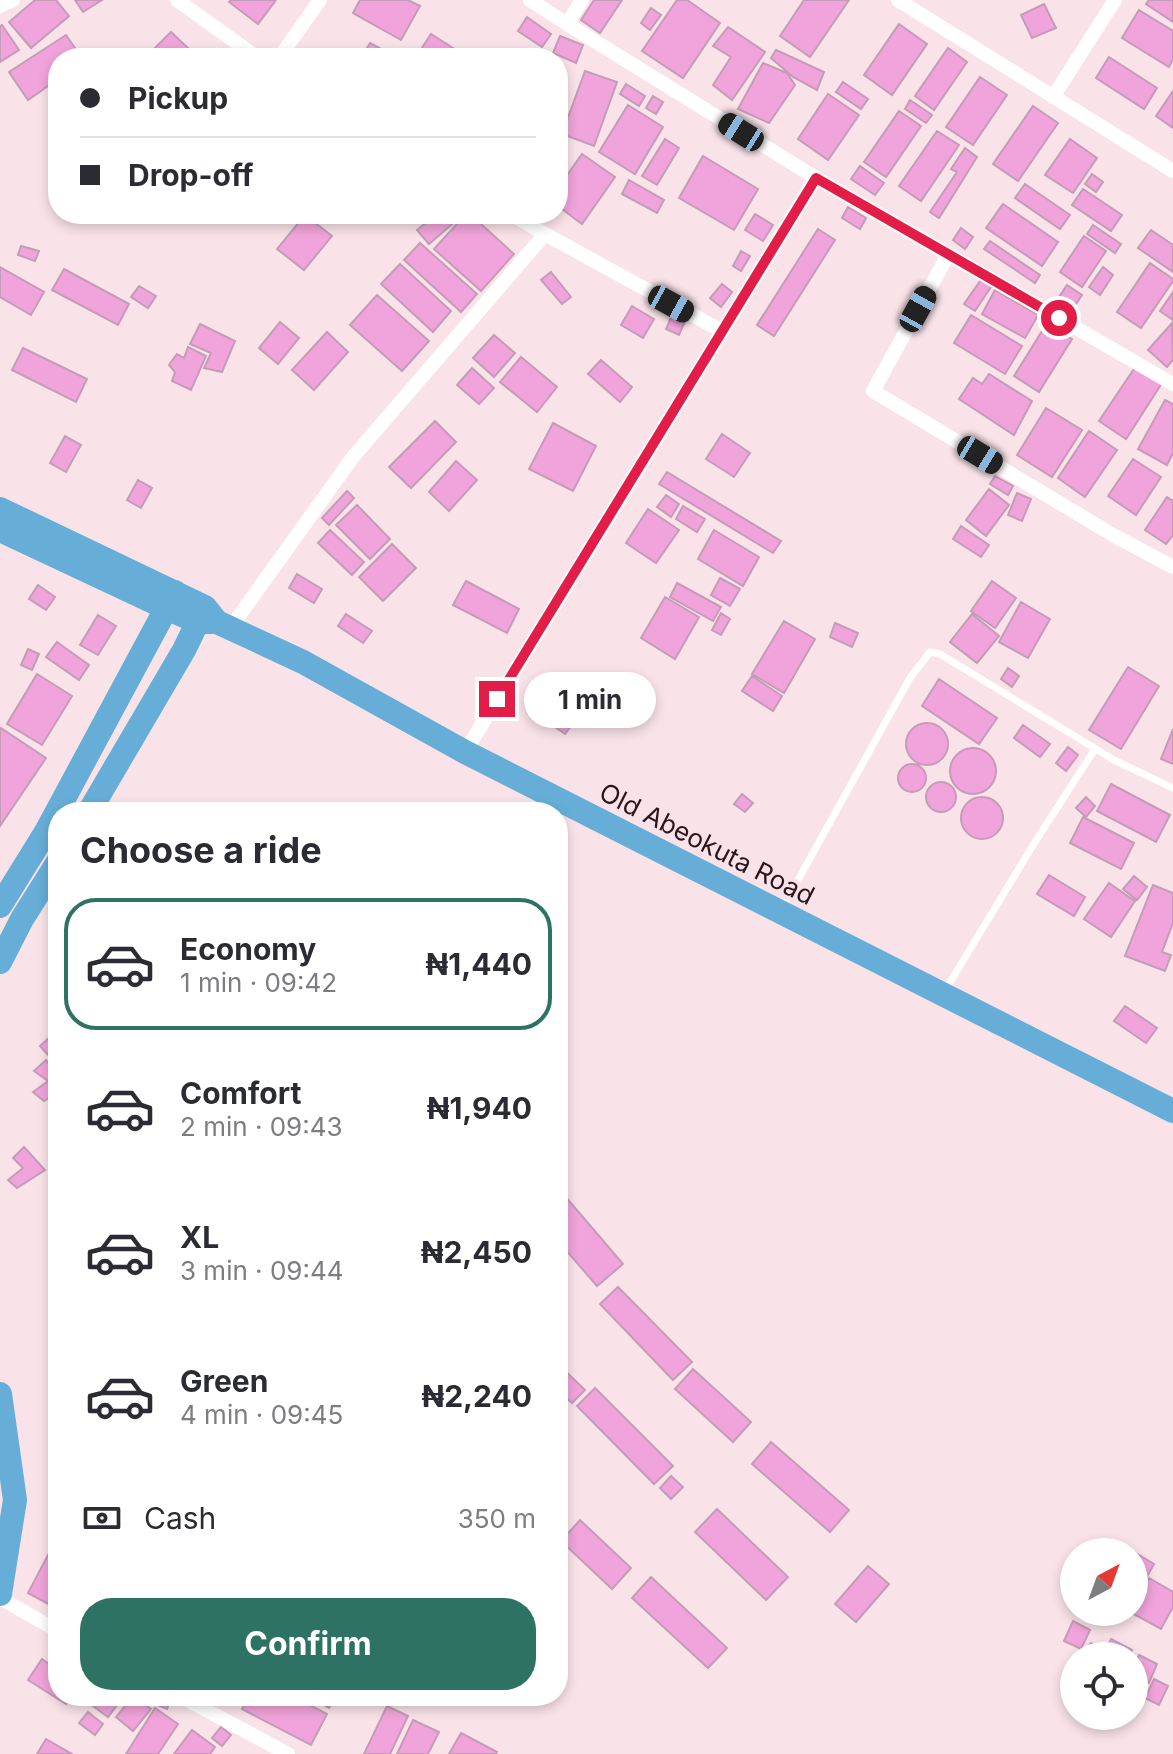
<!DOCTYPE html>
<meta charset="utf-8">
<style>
:root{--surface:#fff;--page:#f7f7f7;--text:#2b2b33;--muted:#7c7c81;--line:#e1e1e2;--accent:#2e7264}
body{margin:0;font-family:Inter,sans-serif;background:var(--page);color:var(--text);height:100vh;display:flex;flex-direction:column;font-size:30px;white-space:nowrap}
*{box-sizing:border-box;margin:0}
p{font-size:26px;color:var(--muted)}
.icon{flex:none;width:44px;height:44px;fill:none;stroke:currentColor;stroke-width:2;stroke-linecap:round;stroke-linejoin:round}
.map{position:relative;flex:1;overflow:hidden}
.side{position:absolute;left:48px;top:802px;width:520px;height:904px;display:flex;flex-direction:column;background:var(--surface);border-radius:32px;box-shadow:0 4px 12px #0003}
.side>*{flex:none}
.hud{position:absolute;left:48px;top:48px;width:520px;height:176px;border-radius:32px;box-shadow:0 4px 12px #0003;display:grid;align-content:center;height:176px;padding:0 32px;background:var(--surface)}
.needle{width:52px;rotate:41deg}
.fabs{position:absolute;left:1060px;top:1538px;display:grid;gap:16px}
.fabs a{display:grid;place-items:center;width:88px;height:88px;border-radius:50%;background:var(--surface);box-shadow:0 4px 12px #0003;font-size:40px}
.end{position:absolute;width:36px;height:36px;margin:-18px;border:10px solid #e11d48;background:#fff;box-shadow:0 0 0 4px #fff}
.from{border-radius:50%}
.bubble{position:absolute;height:56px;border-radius:28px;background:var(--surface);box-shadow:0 4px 12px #0003;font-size:26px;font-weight:700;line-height:56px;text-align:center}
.car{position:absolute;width:24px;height:48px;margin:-24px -12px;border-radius:10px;box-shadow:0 0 6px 2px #0007;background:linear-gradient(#222 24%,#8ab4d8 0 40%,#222 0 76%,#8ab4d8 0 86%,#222 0)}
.hud b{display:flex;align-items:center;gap:28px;height:76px;font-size:30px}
.hud b+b{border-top:2px solid var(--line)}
.hud i{width:20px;height:20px;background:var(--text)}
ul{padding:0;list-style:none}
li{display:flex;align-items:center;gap:24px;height:132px;margin:0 16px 12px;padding:0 16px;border:4px solid transparent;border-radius:32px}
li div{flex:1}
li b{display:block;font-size:30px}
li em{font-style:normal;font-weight:700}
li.on{border-color:var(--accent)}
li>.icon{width:72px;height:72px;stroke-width:1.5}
h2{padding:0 32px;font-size:36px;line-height:96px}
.pay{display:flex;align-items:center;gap:20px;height:88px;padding:0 32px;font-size:30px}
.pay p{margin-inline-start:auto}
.primary-button{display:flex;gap:16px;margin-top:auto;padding:16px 32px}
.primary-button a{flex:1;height:92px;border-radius:32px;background:var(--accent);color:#fff;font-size:32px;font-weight:700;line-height:92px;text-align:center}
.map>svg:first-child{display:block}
.building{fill:#f1a4db;stroke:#c59cb8;stroke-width:2}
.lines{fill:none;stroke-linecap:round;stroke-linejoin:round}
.service{stroke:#fff;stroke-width:7}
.minor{stroke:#fff;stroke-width:14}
.trunk{stroke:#66aed8;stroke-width:24}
.route{stroke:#e11d48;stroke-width:10}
.labels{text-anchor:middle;stroke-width:8;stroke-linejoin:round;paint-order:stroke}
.street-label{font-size:26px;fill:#2a171e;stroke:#f9e3e9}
</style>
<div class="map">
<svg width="1173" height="1754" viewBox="0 0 1173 1754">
<rect width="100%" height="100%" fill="#f9e3e9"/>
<path class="building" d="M35,0H56L69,16L31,48L9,22Z
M75,0H102L83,12Z
M231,0H276L258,24L229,2Z
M360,0H408L420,6L401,40L353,13Z
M594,0H622L600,33L581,20Z
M677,0H687L720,23L683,78L642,51Z
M804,0H849L810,57L780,36Z
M1149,0H1173V22L1146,4Z
M1044,4L1056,28L1032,38L1021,15Z
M651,8L661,15L650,30L641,23Z
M1139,10L1173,31V59L1169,67L1122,38Z
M527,17L551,34L542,47L518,31Z
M899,24L927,44L892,95L864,75Z
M2,25L19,50L0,62V26Z
M728,27L765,52L732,100L713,85L731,57L713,46Z
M171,32L189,49L181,58H145Z
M431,34L464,55L462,58H430L420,51Z
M66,35L82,58H58V79L28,100L9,72Z
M560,36L583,45L576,63L553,53Z
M370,43L396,57L395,58H361Z
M948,48L967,62L934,110L915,96Z
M776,50L824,72L817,90L793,77L771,58Z
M1109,57L1157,88L1144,109L1096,78Z
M763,63L787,73L795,85L769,123L738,109Z
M585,71L617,82L594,146L562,134Z
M980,77L1007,95L973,145L946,127Z
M843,82L868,99L861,109L836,92Z
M626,84L645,96L639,106L620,94Z
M1173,91V128L1156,116Z
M828,94L859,115L828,160L798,139Z
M653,96L663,102L656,114L646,108Z
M910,100L932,115L926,123L905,109Z
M628,105L663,127L635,174L599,152Z
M1033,106L1058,123L1018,181L993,164Z
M899,111L921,126L886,177L864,162Z
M937,131L959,145L921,201L899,186Z
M665,139L679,148L657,185L642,176Z
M1070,139L1097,158L1073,193L1045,175Z
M965,148L977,157L939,218L930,212L957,172L951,169Z
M582,154L615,177L582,224L558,206V188Z
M703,156L758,189L734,230L679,198Z
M860,166L884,183L875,195L851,179Z
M1092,174L1103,182L1096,192L1085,184Z
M629,180L664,200L657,213L622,194Z
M1025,184L1070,215L1060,229L1015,198Z
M1083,189L1122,215L1111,231L1072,205Z
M1003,204L1058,242L1042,266L986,228Z
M848,207L866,218L860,229L842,218Z
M436,214H453L457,220L429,244L417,230Z
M466,214H470L514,254L481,291L434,249Z
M755,214L773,225L763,241L745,230Z
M305,215L332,236L304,270L277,249Z
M1093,225L1121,244L1115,253L1087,234Z
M961,228L973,237L965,249L953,240Z
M818,229L835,240L774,336L757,325Z
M1151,230L1173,245V272L1138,248Z
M1084,236L1106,251L1082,287L1060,272Z
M990,241L1040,275L1035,283L984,249Z
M420,243L477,294L461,312L404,260Z
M21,246L39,251L35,261L18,255Z
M741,251L750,256L741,271L733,266Z
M1150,263L1173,279V281L1141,328L1117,312Z
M400,264L451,311L433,332L381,284Z
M0,267L44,292L31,315L0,297Z
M1103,267L1113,275L1100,295L1089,287Z
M64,269L129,304L118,325L52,290Z
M551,272L571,297L562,304L541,280Z
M983,277L993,284L975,311L964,304Z
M722,284L732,292L721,307L710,298Z
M1067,285L1082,295L1074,307L1059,297Z
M139,286L156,296L148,308L131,297Z
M995,290L1038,315L1025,338L982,314Z
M1173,292V320L1160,311Z
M377,295L429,341L402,371L350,325Z
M632,306L654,319L643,338L621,325Z
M673,313L686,319L679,335L666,329Z
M971,315L1022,346L1005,374L954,343Z
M280,322L299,338L278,364L259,348Z
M1047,323L1072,339L1039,392L1014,376Z
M1172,323L1173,360L1167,367L1148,350Z
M200,324L235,341L222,372L204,368L211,353L190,344Z
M327,332L348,352L314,390L292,370Z
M494,335L515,353L494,377L473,358Z
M188,347L206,356L191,390L172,381L175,372L169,365L177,354L184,358Z
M23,348L87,379L76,402L12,370Z
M521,357L557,387L537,412L500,382Z
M601,360L632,387L620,402L588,374Z
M1136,366L1162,383L1126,439L1099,421Z
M472,368L494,388L479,404L457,385Z
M989,374L1032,401L1014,435L959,399L973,378L982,384Z
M1165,400L1173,404V453L1167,465L1138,449Z
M1046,408L1082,430L1052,477L1017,455Z
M435,421L456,442L411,488L389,467Z
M553,423L596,446L573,491L529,469Z
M1089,431L1117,450L1085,497L1058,478Z
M722,434L750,453L734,477L706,459Z
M65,436L81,445L66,472L50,463Z
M1133,459L1161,477L1136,515L1108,496Z
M456,461L477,480L449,511L429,492Z
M667,472L781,541L773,553L659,484Z
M995,476L1013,486L1008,495L990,484Z
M138,480L152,488L141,508L127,500Z
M989,489L1009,505L986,536L966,520Z
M347,491L354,498L329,525L322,518Z
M1017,493L1031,499L1022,521L1008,515Z
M666,495L679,504L671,517L657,507Z
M1167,497L1173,501V535L1166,544L1145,530Z
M357,505L390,539L370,559L336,525Z
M683,506L705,519L697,532L676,519Z
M648,509L679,530L656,563L626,543Z
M961,526L989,545L981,557L953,539Z
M330,530L364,562L352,575L318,543Z
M714,530L759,557L743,586L698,559Z
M392,544L416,568L383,601L359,577Z
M297,574L322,589L314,603L289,588Z
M720,578L740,589L730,606L711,595Z
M466,581L519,609L507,633L453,605Z
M992,581L1016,598L995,628L971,611Z
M677,583L721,607L713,621L670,597Z
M38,585L55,597L46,610L29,599Z
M665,597L699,617L675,659L641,638Z
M1021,602L1050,619L1028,658L999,642Z
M721,613L730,619L721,635L712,630Z
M346,614L372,631L363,643L338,626Z
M972,614L999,636L977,663L950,642Z
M98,615L116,626L98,655L80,645Z
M784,621L815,639L784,693L752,674Z
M835,623L858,633L852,647L830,637Z
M57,642L89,665L79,680L46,657Z
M28,649L39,654L32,670L21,665Z
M1128,667L1159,686L1121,749L1089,730Z
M1008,668L1019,676L1012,687L1001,679Z
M37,674L72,696L42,745L7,724Z
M752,676L782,696L773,711L742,691Z
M939,679L997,718L979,744L922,706Z
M573,703L583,711L565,734L555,727Z
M906 744a21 21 0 1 1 42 0a21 21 0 1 1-42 0Z
M1023,725L1050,744L1040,757L1014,738Z
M1,728L46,758L0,826V730Z
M1173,729V764L1161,759Z
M1068,747L1078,755L1066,771L1056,763Z
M950 771a23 23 0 1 1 46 0a23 23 0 1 1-46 0Z
M898 778a14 14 0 1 1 28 0a14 14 0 1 1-28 0Z
M926 797a15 15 0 1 1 30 0a15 15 0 1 1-30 0Z
M1111,784L1170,815L1156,842L1097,811Z
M742,794L753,803L745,812L734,804Z
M961 818a21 21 0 1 1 42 0a21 21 0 1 1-42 0Z
M1086,797L1095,806L1086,817L1076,808Z
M1083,817L1134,843L1121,869L1070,843Z
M1049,875L1085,897L1074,916L1037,894Z
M1134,876L1147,887L1137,900L1123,889Z
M1109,883L1135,901L1111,937L1084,919Z
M1153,885L1173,893V923L1162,952L1171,955L1165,971L1125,956Z
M1125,1006L1157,1028L1146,1043L1114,1021Z
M53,1034L58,1040V1050L50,1057L40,1046Z
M46,1060L58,1074V1092L44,1101L33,1092L48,1081L34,1071Z
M24,1147L45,1170L17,1188L8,1180L23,1168L13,1158Z
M558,1188L623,1264L597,1286L558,1241Z
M618,1287L692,1362L673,1380L600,1304Z
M558,1364L585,1390L572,1403L558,1390Z
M693,1369L751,1422L733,1442L675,1389Z
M595,1388L673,1466L654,1484L577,1406Z
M771,1442L849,1510L830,1532L752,1464Z
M671,1476L683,1487L671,1499L660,1488Z
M717,1509L788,1577L766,1600L695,1532Z
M580,1520L631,1568L612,1589L561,1541Z
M58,1536V1609L28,1593Z
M1131,1550L1154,1564L1134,1599V1552H1130Z
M868,1566L889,1584L856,1622L835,1604Z
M651,1577L727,1648L708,1668L632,1598Z
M1149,1578L1173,1592V1607L1161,1629L1130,1612H1134V1605Z
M1073,1621L1090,1630L1081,1649L1064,1641Z
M1111,1639L1132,1650L1129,1656H1103Z
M1091,1643L1103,1651L1100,1656H1081Z
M1139,1655L1157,1664L1149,1683L1134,1676V1665Z
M42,1659L58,1670V1696H72L66,1704L28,1680Z
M1154,1679L1168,1686L1159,1705L1145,1698Z
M84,1696H124L108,1717L82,1698Z
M133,1696L151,1709L133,1731L116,1717Z
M150,1696H165L171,1699L167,1709L148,1701Z
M249,1696H292L327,1714L311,1745L242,1709Z
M308,1696H336L329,1708Z
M387,1706L408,1716L390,1754H364Z
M155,1708L178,1724L158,1754H126Z
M88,1712L103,1724L95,1735L79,1723Z
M413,1720L439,1732L428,1754H397Z
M221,1727L231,1735L222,1746L212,1738Z
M192,1730L215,1747L210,1754H174Z
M461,1733L497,1752L496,1754H449Z
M46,1739L72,1754H37Z"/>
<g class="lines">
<path class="service" d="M783,907L910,678L930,652L940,654L1114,760L1173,788
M946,989L1035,842L1095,749"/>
<path class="minor" d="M177,0L258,58
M530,0L567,24
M582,0L567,24L816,178L1173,384
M898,0L1173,171
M0,6L13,0
M279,58L320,0
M1053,97L1115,0
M511,214L545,234L722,331
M948,255L873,391L1113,535L1173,567
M231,627L353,457L545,234
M465,752L816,178
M0,1598L58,1631
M180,1696L288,1754"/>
<path class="trunk" d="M0,509L205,607L217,622
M0,530L166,608L198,622H217L303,662L465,752L1173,1111
M89,812L184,650L204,609
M0,906L47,830L175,592
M0,962L22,919L58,862
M0,1394L15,1500L0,1594"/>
</g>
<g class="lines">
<path class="route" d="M497,699L816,178L1059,318"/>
</g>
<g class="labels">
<g class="street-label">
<text transform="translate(707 844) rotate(27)" y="9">Old Abeokuta Road</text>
</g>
</g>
</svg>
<div class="fabs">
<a><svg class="needle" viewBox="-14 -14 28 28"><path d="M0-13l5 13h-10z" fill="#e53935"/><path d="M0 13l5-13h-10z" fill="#7c7c81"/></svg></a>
<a><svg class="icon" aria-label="locate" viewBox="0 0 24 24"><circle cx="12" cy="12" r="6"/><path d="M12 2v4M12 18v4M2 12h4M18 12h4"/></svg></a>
</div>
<i class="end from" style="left:1059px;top:318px"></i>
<i class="end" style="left:497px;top:699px"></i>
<div class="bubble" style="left:524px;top:672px;width:132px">1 min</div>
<i class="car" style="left:741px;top:132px;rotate:302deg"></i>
<i class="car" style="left:671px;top:304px;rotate:119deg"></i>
<i class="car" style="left:918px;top:309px;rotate:29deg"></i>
<i class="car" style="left:980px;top:455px;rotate:121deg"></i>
<div class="hud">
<b><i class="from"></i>Pickup</b>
<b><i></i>Drop-off</b>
</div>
<section class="side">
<h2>Choose a ride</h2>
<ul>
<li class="on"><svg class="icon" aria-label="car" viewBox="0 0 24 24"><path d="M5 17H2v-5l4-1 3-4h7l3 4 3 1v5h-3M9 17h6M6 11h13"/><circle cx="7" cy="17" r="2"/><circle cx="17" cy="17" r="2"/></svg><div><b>Economy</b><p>1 min · 09:42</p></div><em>₦1,440</em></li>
<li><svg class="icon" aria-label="car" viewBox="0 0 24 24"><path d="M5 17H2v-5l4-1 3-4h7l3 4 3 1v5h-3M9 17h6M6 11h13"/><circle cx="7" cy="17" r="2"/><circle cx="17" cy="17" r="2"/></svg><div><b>Comfort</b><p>2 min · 09:43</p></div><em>₦1,940</em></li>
<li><svg class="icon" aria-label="car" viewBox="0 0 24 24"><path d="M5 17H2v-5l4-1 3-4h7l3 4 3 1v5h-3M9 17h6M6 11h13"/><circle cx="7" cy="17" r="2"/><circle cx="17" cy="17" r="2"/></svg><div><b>XL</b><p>3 min · 09:44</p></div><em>₦2,450</em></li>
<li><svg class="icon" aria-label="car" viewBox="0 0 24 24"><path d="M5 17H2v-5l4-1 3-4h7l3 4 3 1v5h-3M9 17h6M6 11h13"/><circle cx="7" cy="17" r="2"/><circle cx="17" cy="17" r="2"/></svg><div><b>Green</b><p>4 min · 09:45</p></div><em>₦2,240</em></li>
</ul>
<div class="pay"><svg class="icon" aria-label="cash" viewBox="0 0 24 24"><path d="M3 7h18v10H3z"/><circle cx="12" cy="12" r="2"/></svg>Cash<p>350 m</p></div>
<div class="primary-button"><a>Confirm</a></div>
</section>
</div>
